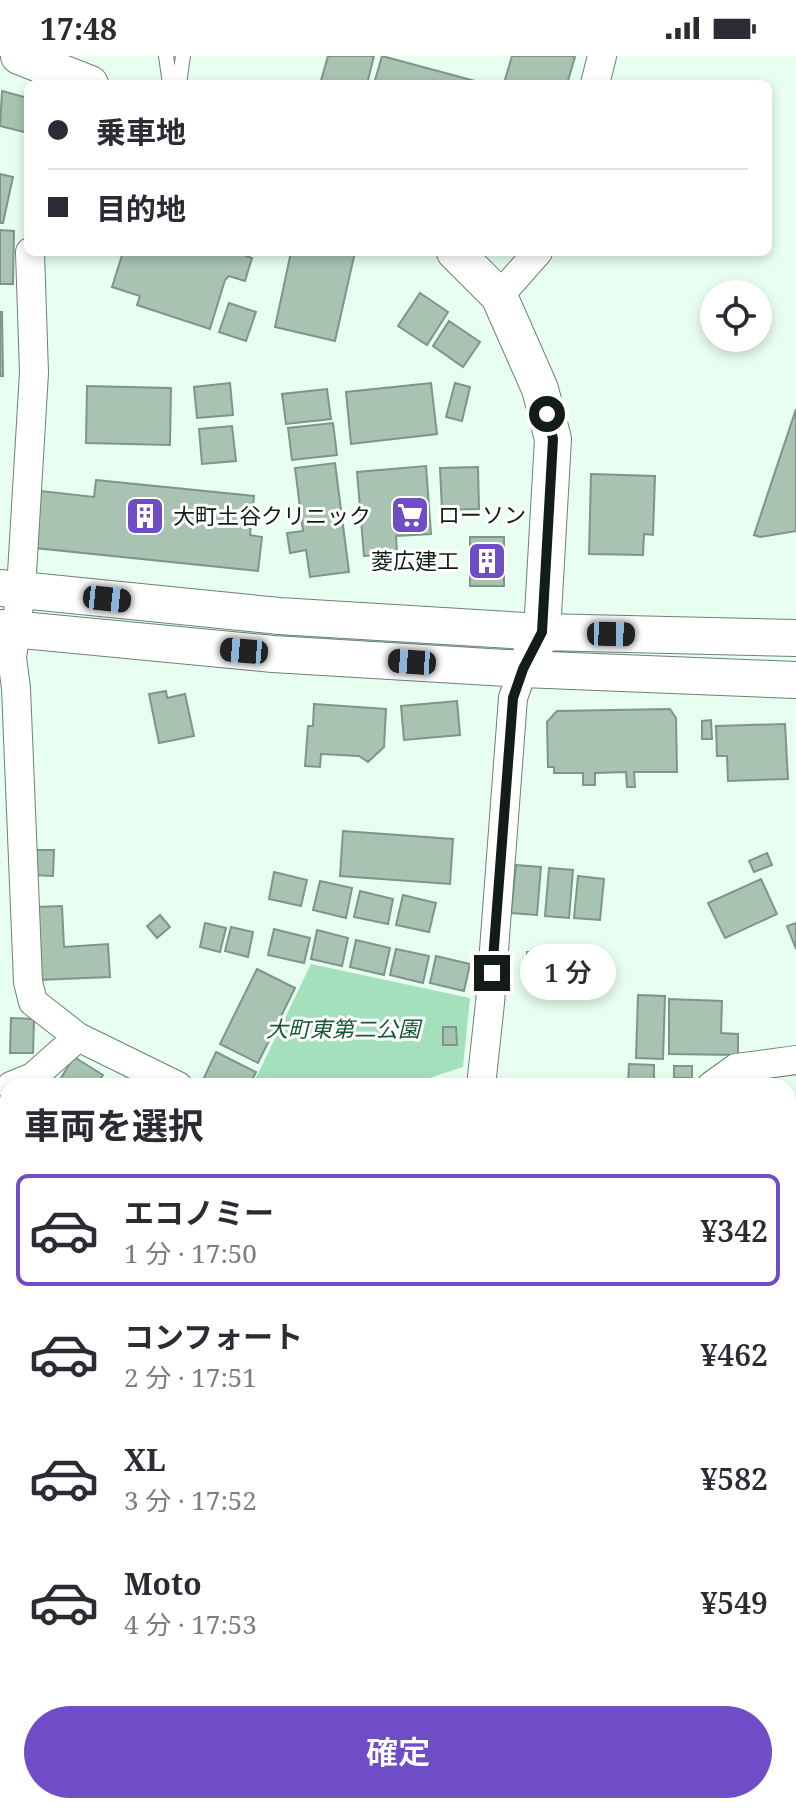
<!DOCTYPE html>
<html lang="ja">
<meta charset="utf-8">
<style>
:root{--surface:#fff;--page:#f2f2f3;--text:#2b2b33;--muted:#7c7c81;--line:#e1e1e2;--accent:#6e4dc6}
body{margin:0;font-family:"Noto Serif","Noto Sans JP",serif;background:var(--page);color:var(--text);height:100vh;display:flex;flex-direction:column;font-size:30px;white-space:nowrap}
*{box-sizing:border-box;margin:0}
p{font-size:26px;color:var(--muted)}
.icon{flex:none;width:44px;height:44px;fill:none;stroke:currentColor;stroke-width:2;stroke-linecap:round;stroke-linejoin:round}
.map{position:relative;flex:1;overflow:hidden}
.panel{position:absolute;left:0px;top:1022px;width:796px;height:736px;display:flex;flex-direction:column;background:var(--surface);border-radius:24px 24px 0 0;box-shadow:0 4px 12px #0003}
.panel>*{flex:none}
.top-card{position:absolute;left:24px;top:24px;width:748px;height:176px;border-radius:12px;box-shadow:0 4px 12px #0003;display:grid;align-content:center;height:176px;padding:0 24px;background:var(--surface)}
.buttons{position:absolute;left:700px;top:224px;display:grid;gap:16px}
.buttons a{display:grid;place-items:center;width:72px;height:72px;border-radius:50%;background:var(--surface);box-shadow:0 4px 12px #0003;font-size:40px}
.end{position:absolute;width:36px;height:36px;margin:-18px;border:10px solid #131d17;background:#fff;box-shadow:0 0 0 4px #fff}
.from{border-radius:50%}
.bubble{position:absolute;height:56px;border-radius:28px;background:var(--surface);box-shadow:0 4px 12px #0003;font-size:26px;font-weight:600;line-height:56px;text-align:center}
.car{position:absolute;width:24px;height:48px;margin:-24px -12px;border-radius:10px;box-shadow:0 0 6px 2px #0007;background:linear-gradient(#222 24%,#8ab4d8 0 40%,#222 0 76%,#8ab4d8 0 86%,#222 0)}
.top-card b{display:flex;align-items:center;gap:28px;height:76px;font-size:30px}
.top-card b+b{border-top:2px solid var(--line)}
.top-card i{width:20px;height:20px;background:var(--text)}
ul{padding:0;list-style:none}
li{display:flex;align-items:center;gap:24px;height:112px;margin:0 16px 12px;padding:0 8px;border:4px solid transparent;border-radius:12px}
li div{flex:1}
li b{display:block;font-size:30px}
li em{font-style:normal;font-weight:600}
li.current{border-color:var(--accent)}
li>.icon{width:72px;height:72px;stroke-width:1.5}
h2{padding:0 24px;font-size:36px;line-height:96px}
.primary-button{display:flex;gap:16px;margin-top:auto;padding:16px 24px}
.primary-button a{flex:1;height:92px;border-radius:48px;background:var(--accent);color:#fff;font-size:32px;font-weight:600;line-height:92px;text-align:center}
.status{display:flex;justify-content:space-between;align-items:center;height:56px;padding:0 40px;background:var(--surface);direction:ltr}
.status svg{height:22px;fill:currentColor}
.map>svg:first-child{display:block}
.green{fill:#a4e0bc}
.building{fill:#a8c3b2;stroke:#7d9686;stroke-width:2}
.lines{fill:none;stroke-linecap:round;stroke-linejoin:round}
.service-casing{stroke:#6a8374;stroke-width:16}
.minor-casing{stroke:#6a8374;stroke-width:30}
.tertiary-casing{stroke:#6a8374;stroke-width:38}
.primary-casing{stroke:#e3e4e3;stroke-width:46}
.service{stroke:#fff;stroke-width:14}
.minor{stroke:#fff;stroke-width:28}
.tertiary{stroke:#fff;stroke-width:36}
.primary{stroke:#dedaf8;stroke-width:44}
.route{stroke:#131d17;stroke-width:10}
.labels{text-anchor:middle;stroke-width:6;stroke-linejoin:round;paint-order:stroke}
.poi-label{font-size:22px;fill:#131d17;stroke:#fff;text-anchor:start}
.park-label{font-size:22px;font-style:italic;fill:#175637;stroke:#fff}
</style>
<div class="status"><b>17:48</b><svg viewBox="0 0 49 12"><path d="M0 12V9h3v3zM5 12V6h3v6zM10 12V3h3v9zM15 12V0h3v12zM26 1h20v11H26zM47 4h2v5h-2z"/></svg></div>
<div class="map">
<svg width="796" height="1758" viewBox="0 0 796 1758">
<rect width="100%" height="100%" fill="#e8fef0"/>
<path class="green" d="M311,908L470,942L463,1011L405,1030H252Z"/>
<path class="building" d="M328,0H374L367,28H320Z
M382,0L475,25L474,28H374Z
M512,0H571L575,1L567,28H507L504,27Z
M2,35L28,42V77L0,70Z
M0,118L13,121L3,167H0Z
M0,174L14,175L13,228H0Z
M123,196H236L252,202L245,225L229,220L225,224L210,273L137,249L140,240L112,231Z
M291,196H355L335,285L275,271Z
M420,237L448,256L427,289L398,270Z
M229,247L256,256L246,285L219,276Z
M0,256H2L3,320H0Z
M449,265L480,286L463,311L433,290Z
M230,327L233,359L197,362L194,331Z
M431,327L437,378L351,388L346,336Z
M455,327L470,331L462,365L446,361Z
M87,330L171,332L170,389L86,387Z
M327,333L331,363L286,368L282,338Z
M796,353V475L760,481L754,479Z
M333,367L337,399L292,404L288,372Z
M232,370L236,405L202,408L199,373Z
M335,407L349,516L310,521L306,494L290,497L287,477L303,475L295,412Z
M426,410L431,478L396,480L397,498L364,500L357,416Z
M478,411L479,453L442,454L440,412Z
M591,418L655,420L653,479L644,478L643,499L589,498Z
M96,424L254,440L250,479L262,481L258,515L35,492L41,435L94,441Z
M470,481H504V530H470Z
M166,635L167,642L185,638L194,680L159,687L149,638Z
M457,645L460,679L404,684L401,650Z
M314,648L386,653L384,691L368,706L359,700L321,698L320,711L305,710L308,670H313Z
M670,653L676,662L677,716H634L635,731H627L626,716L595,717V729H583V717H554V711H548L547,666L557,655Z
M711,664L712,683H702V665Z
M785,668L788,723L728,725L727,700H717L716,670Z
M343,775L453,783L450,828L340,820Z
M32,794H54L53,820L32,819Z
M767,797L772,809L754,816L749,805Z
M516,809L541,811L537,859L511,857Z
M549,812L573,814L569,862L545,860Z
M274,816L307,824L301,850L269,843Z
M578,820L604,823L600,864L574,862Z
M761,823L777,858L725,882L708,847Z
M320,825L352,832L346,862L313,854Z
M360,835L393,843L388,868L354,861Z
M403,839L436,847L429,876L396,869Z
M62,850L64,891L108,888L110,921L39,924L36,851Z
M160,859L170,871L157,882L147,870Z
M205,867L226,872L220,896L200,891Z
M796,867V893L787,870Z
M231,871L253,876L248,901L225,895Z
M274,873L310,882L304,907L268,899Z
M317,874L348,882L342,910L311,903Z
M356,884L390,892L384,919L350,911Z
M396,893L429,900L423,927L390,919Z
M527,896L608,898L607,929L527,928Z
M436,900L470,908L464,935L430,927Z
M257,913L295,932L258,1007L220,988Z
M638,939L665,940L663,1003L636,1002Z
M669,943L722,945L721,977L738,978V999L669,998Z
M11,962L34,963L33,997H10Z
M443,971H456L457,989H443Z
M216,996L256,1016L249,1030H209L202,1026Z
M74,1001L103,1019L96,1030H56Z
M629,1008L654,1009V1030H628Z
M674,1010H692V1022H674Z
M788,1054L796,1065V1133L788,1122Z
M0,1061H7L3,1100L0,1099Z
M796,1162V1217L788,1223V1168Z
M0,1319L8,1320V1369L0,1368Z
M788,1336L796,1343V1348L788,1358Z
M796,1362V1408L788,1396V1367Z
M0,1533L8,1534V1571L0,1570Z
M788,1556L796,1560V1585L788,1601Z
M2,1581H8V1648L0,1647Z
M788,1636L796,1643V1673L788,1666Z
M40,1752L89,1755V1758H40Z"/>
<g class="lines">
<defs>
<path id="service" d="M166,0L170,28
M179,28L183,0"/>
<path id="minor" d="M595,28L602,0
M30,196L34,317L21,534L12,602L16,632L28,926L33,946L78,981L178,1030
M499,240L538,196
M11,1030L33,1021L78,981
M481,1030L490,947L513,642L523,613
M711,1030L736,1012L796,1004
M0,1489L8,1486
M788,1622L796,1616
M788,1748L796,1753
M221,1750L257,1758
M689,1758L694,1750"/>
<path id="tertiary" d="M19,0L90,28
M455,196L499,240L540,333L553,383L542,576L531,598
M0,532L279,560L542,576L796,582
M0,572L273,598L523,613L796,624"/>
<path id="primary" d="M788,1471L796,1466
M370,1758L381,1750"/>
</defs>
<use href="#service" class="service-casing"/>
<use href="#minor" class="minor-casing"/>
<use href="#tertiary" class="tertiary-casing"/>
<use href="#primary" class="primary-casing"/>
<use href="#service" class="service"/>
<use href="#minor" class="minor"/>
<use href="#tertiary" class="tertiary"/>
<use href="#primary" class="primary"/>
</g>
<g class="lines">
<path class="route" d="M492,917L513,642L523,613L542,576L553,383L547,358"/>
</g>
<defs>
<symbol id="supermarket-square" viewBox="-11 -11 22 22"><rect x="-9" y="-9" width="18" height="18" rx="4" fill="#6e4dc6" stroke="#fff"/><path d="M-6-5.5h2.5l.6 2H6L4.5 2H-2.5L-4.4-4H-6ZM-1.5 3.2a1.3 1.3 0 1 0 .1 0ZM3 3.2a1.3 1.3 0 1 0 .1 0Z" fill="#fff"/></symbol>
<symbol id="building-square" viewBox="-11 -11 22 22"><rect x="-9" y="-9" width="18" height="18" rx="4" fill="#6e4dc6" stroke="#fff"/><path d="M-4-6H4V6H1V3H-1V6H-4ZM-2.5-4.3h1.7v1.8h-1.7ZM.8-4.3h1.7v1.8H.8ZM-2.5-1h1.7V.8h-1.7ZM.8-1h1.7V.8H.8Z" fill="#fff"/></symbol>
</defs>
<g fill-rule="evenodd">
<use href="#supermarket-square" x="388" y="437" width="44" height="44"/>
<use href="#building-square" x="123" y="438" width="44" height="44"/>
<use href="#building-square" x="465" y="483" width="44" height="44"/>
</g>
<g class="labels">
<g class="poi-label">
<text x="438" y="467">ローソン</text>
<text x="173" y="468">大町土谷クリニック</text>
<text x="459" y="513" text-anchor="end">菱広建工</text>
</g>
<g class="park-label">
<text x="343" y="981">大町東第二公園</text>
</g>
</g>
</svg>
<div class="buttons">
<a><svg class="icon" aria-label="locate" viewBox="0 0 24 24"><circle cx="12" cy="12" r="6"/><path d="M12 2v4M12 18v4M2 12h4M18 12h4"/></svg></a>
</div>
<i class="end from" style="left:547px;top:358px"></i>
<i class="end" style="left:492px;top:917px"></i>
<div class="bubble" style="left:520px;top:888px;width:96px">1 分</div>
<i class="car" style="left:107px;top:543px;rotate:96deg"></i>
<i class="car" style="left:611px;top:578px;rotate:91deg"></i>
<i class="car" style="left:244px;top:595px;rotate:275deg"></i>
<i class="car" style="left:412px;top:606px;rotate:274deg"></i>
<div class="top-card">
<b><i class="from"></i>乗車地</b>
<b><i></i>目的地</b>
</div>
<section class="panel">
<h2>車両を選択</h2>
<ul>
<li class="current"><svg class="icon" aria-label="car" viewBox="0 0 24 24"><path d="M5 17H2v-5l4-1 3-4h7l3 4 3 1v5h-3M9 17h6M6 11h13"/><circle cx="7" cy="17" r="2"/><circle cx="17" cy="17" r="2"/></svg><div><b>エコノミー</b><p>1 分 · 17:50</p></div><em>¥342</em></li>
<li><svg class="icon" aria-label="car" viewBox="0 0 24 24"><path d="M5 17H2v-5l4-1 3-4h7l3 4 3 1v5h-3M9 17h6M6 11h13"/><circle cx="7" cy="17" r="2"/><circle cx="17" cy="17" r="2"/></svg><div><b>コンフォート</b><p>2 分 · 17:51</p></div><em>¥462</em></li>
<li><svg class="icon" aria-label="car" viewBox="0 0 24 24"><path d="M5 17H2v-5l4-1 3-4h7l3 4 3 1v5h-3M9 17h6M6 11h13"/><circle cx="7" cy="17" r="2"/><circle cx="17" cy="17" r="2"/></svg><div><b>XL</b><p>3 分 · 17:52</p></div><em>¥582</em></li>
<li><svg class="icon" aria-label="car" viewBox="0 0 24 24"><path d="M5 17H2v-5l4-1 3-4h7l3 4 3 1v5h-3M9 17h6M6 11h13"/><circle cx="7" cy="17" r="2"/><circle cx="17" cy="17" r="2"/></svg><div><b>Moto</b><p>4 分 · 17:53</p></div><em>¥549</em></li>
</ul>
<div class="primary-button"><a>確定</a></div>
</section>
</div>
